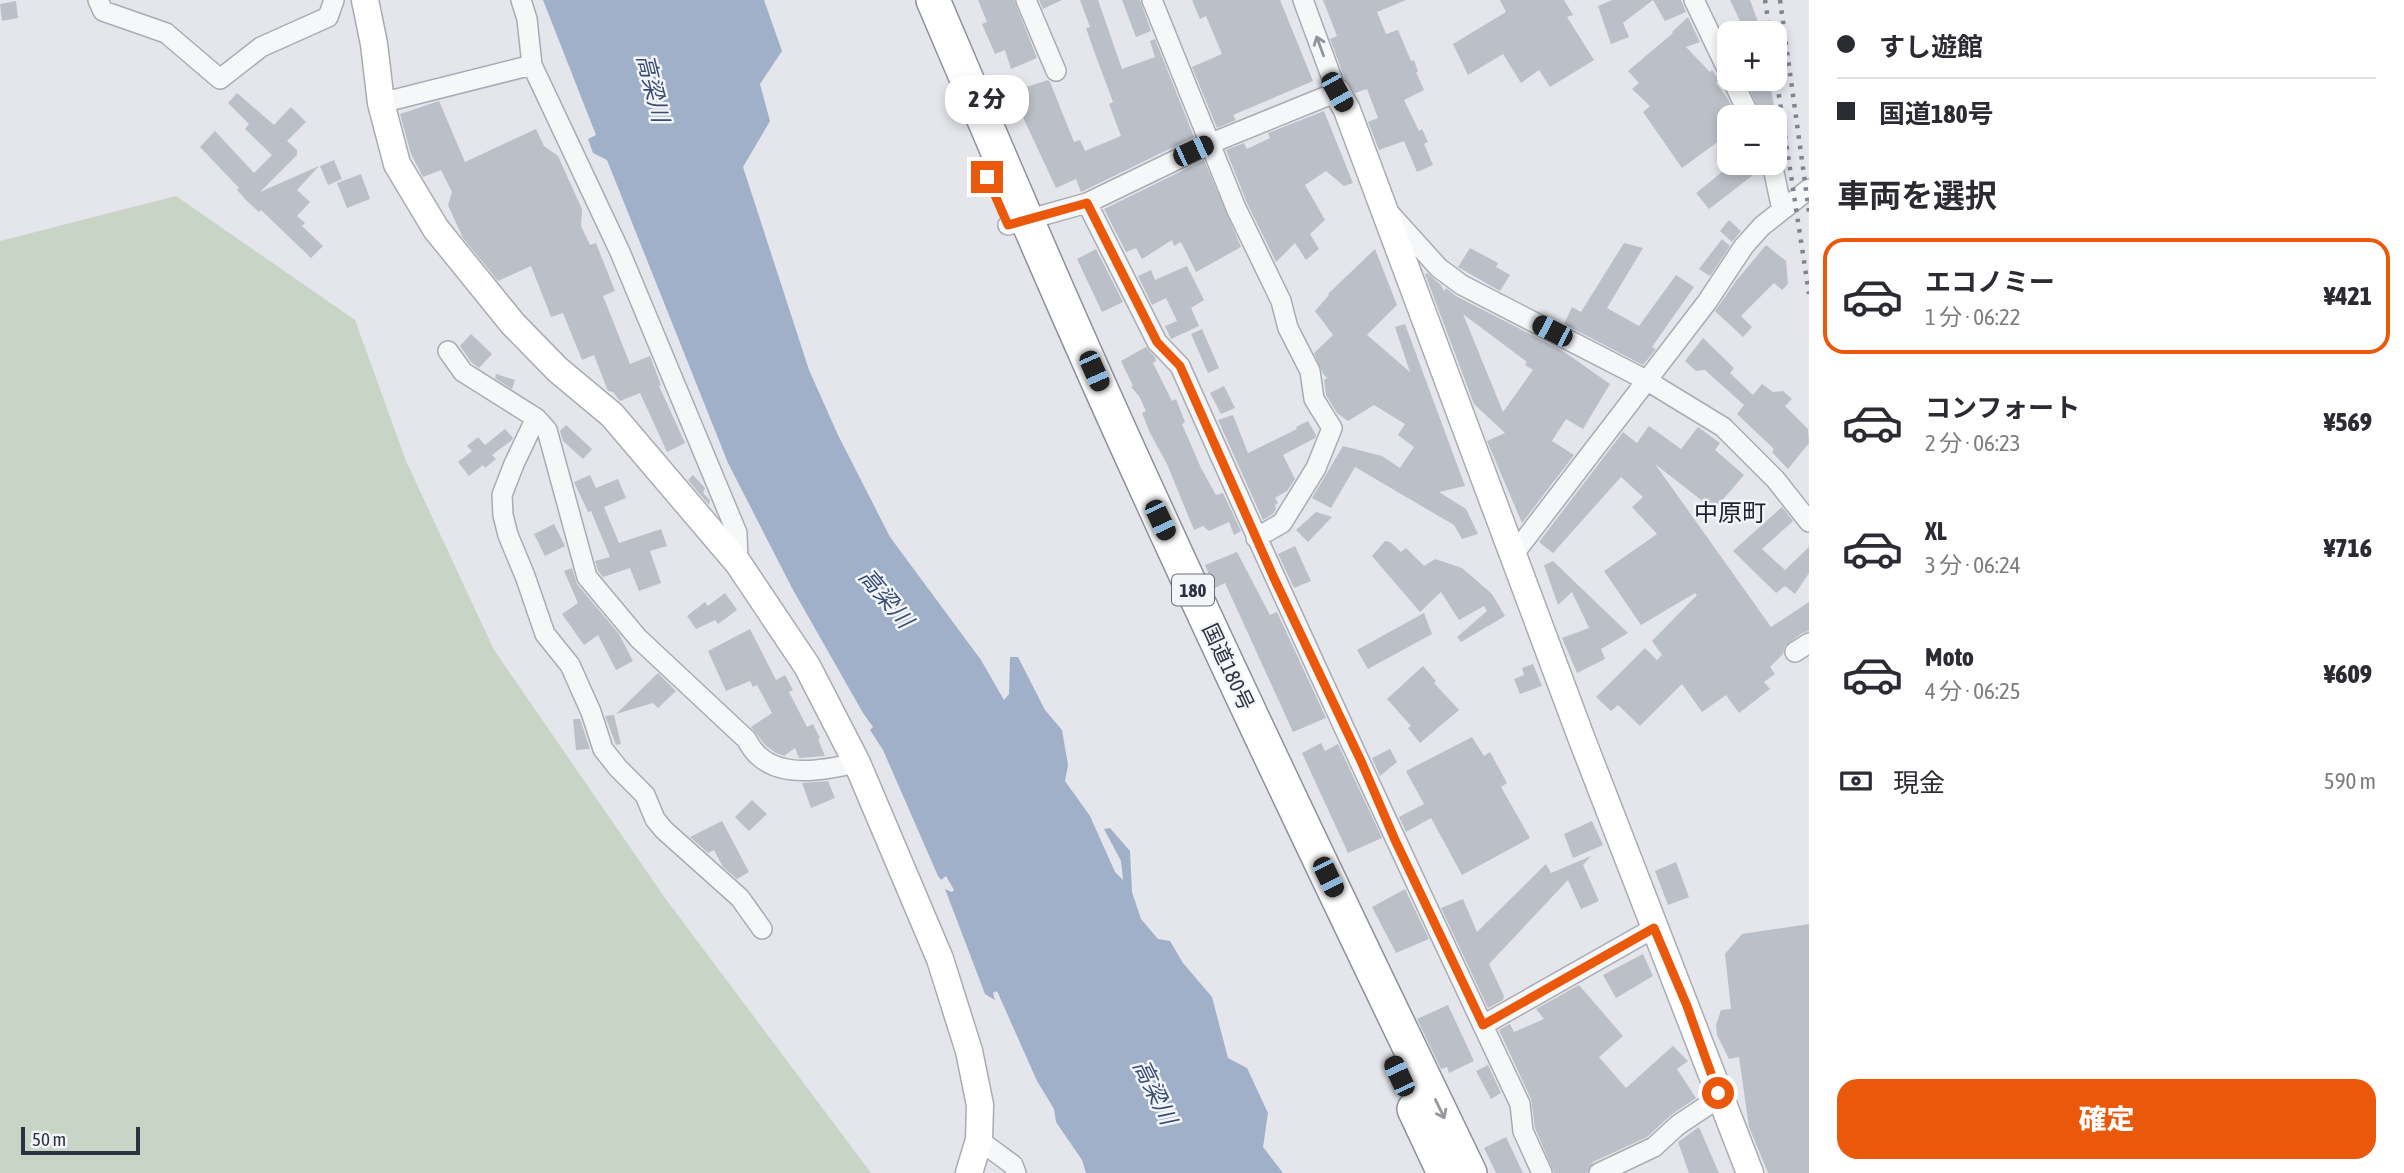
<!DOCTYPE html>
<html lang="ja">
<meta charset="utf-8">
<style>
:root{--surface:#fff;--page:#f2f2f3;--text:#2b2b33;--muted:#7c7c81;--line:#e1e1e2;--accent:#ea580c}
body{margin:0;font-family:"Asap Condensed","Noto Sans JP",sans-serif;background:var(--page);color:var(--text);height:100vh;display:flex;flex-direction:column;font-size:26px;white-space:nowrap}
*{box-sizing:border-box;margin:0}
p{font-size:23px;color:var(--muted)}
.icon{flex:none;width:38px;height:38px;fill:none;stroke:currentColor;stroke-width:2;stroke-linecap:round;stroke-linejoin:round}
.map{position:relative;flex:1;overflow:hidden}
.side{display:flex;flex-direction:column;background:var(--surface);width:595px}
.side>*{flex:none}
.top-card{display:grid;align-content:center;height:154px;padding:0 28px;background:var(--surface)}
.buttons{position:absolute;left:1717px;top:21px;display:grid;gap:14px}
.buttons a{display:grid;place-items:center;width:70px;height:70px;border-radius:14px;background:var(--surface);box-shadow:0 4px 10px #0003;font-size:35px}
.scale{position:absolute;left:21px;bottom:18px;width:119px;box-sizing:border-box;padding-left:7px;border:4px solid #2c3242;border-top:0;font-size:19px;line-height:24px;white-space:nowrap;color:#2c3242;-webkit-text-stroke:5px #f3f5f8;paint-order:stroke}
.end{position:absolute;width:32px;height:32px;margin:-16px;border:9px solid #ea580c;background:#fff;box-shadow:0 0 0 4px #fff}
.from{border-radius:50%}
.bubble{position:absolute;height:49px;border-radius:21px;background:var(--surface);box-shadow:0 4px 10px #0003;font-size:23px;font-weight:800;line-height:49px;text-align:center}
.car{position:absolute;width:21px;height:42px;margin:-21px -10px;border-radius:9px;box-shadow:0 0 5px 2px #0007;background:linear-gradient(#222 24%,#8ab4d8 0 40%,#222 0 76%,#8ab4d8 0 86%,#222 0)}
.top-card b{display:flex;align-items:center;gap:24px;height:66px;font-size:26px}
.top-card b+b{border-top:2px solid var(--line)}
.top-card i{width:18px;height:18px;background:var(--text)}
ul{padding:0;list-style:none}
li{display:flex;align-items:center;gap:21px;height:116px;margin:0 14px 10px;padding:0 14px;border:4px solid transparent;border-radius:21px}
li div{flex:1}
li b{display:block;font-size:26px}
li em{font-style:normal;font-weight:800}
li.on{border-color:var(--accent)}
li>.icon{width:63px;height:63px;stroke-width:1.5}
h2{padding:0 28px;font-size:32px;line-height:84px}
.pay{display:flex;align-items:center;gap:18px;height:77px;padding:0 28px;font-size:26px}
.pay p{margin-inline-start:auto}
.primary-button{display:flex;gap:14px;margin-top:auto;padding:14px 28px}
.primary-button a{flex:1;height:80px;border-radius:21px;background:var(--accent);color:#fff;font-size:28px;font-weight:800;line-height:80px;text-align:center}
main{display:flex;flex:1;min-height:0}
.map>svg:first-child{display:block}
.green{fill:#c8d4c5}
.water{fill:#a1b0c9}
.building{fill:#bbbfc7;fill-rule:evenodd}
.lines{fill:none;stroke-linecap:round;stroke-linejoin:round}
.street-casing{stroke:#a9acb5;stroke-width:22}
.secondary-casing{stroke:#a9acb5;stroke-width:29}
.highway-casing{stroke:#8c92a1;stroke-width:36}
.street{stroke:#f6f7f9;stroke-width:19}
.secondary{stroke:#fff;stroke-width:26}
.highway{stroke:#fff;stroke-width:33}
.rail{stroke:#7e8494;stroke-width:4.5;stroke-dasharray:3.5 7;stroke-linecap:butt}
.oneway{stroke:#91949e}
.oneway2{stroke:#9698a0}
.route{stroke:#ea580c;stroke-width:9}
.labels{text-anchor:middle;stroke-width:5;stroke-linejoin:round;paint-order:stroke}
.shield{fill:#f3f5f8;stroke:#686c79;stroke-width:2}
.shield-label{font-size:19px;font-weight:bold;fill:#2c3242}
.street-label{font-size:21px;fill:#2c3242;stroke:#f3f5f8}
.water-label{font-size:23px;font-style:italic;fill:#384d74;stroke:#f3f5f8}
.quarter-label{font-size:24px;fill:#1e2333;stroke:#f3f5f8}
</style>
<main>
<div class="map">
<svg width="1809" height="1173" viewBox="0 0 1809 1173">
<rect width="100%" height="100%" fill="#e4e6eb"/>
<path class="green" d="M176,196L355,320L406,461L494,650L665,898L871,1173H0V241Z"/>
<path class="water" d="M543,0H764L782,51L760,84L770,121L743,167L809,370L838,435L890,537L981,660L1004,700L1009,694L1010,657H1018L1045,710L1062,730L1068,765L1065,781L1090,816L1115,872L1123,880L1121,861L1104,829L1110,828L1130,851L1132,892L1141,919L1158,939L1170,941L1183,963L1212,997L1228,1058L1247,1068L1268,1113L1263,1147L1283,1173H1086L1082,1160L1056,1122L1054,1109L1037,1081L997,991L993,993L995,1000L985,994L945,889L952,892L954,890L946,876L941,880L938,876L883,750L870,730L873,727L863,713L792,588L728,463L607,160L593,153L588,139L596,135Z"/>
<path class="building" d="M978,0H1014L1037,58L1011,69L1005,50L995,54L982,24L987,22Z
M1039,0H1062L1043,9Z
M1080,0H1098L1122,69L1155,57L1150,41L1155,39L1194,137L1081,192L1076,179L1056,188L1021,113L1014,91L1048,80L1050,82L1074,142L1080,140L1085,151L1121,136L1109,104L1113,102L1094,51L1086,28L1090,27Z
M1122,0H1140L1151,31L1136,37Z
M1192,0H1280L1313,81L1233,115L1236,120L1217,128L1192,67L1222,54L1206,16L1200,19Z
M1323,0H1406L1377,12L1386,34L1398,30L1411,61L1414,60L1418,72H1416L1424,90L1404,100L1419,131L1422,129L1428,142L1424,144L1433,165L1417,172L1404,141L1379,150L1368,122L1378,118L1367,89L1355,93L1345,79L1330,39L1337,36Z
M1500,0H1564L1573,15L1567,17L1594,60L1550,87L1539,70L1521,83L1503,54L1468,75L1453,44L1506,12Z
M1612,0H1681L1686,12L1665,21L1653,0L1623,23L1629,37L1611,44L1598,6Z
M1730,0H1750L1762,33H1724L1741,23Z
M16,1L18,18L2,21L0,4Z
M1688,17L1700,42L1686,47L1710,72L1712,70L1717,77L1719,80L1716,83L1728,99L1737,117H1729V129L1717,138L1719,141L1682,168L1643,112L1650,106L1632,89L1639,83L1628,71L1673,33L1672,32Z
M1745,79H1766L1769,90L1771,89L1776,117H1762Z
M237,93L274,125L291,107L306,122L287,141L297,150V155L260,192L319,166L297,190L310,202L297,216L305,223L302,226L323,246L311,258L261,210L259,212L247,201L237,190L239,188L200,147L215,131L254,173L272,155L245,129L249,124L228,103Z
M439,101L465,162L536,129L544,146L558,156L582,209L581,226L590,245L596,243L615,291L603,296L630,364L650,356L661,385L659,386L685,443L667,452L640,393L620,401L613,392L608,391L594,355L582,360L563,313L551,317L531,266L498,281L463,238L448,205L452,192L441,170L423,177L411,154L400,114Z
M1324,111L1353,183L1344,186L1326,171L1305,185L1325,220L1310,234L1319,249L1306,260L1295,243L1276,262L1247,203L1226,150L1244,143L1247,149L1270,138L1268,133Z
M334,160L342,179L328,185L320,166Z
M1204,160L1241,247L1196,272L1181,242L1174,246L1172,240L1142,259L1136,248L1126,252L1104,209Z
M1742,163H1760L1761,169L1709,209L1696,193L1727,168L1730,172Z
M361,174L370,199L347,208L337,183Z
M1729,220L1741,231L1732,242L1720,231Z
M1722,239L1730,246L1710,276L1699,269Z
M1624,243L1643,248L1607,308L1639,326L1676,275L1694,287L1652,347L1656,349L1643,365L1564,324L1572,307L1581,312Z
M1766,245L1786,261L1788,284L1782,290L1774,283L1741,316L1752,327L1743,337L1715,311L1736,281Z
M1470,248L1498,263L1496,267L1510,275L1500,291L1458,267Z
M1096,249L1123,302L1102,312L1077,259Z
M1375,249L1397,305L1367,335L1410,372L1395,327L1405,324L1465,486L1439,492L1466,509L1478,534L1462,539L1454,525L1355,467L1331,508L1312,498L1343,446L1382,456L1400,468L1414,447L1398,435L1405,424L1374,405L1348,421L1337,413L1326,395L1324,380L1327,378L1323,374L1314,353L1333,335L1315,311L1329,295L1328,294Z
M1187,266L1204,300L1191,308L1199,326L1171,339L1165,326L1177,321L1166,298L1152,305L1138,276L1151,270L1155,280Z
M1427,273L1441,285L1444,291L1446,288L1456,296L1563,351L1610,384L1583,429L1566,419L1552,441L1574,455L1522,523L1487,441L1505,433L1474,404L1425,274ZM1463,314L1527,362L1525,365L1533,370L1503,412Z
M1202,329L1219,368L1208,373L1191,334Z
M471,334L492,354L479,368L471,362L460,346Z
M1703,338L1734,368L1730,373L1753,395L1762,384L1773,392L1783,391L1792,399L1785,406L1808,429L1809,443L1788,469L1772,452L1774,449L1737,414L1744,405L1705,370L1696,371L1685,361Z
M1146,347L1155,357L1156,361L1153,363L1172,401L1176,399L1185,422L1182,424L1201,468L1216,495L1223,493L1241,531L1234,535L1229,522L1209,531L1203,526L1194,530L1167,464L1150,433L1142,413L1146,411L1139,396L1131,387L1133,386L1121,361Z
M496,374L515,380L512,389L495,378Z
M1224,386L1235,408L1221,414L1210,393Z
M1233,415L1248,453L1297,429L1296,427L1308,421L1316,435L1315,438L1283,455L1295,479L1287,491L1275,498L1278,503L1275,505L1276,509L1273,514L1263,520L1218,420Z
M566,425L592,449L583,459L563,441L560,431Z
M1649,426L1681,449L1698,427L1720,443L1715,450L1744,475L1714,510L1655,464L1771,627L1809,602V631L1802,633L1785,646L1783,654L1770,667L1775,674L1764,682L1770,689L1739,713L1726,695L1702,712L1682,684L1640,726L1618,705L1611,711L1596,697L1645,648L1657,660L1662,655L1652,641L1697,595L1695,593L1641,625L1604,571L1657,534L1632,507L1643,497L1621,477L1553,553L1539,542L1623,432L1637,443Z
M505,429L513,438L512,440L492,455L496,459L485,468L483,465L469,476L458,462L472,451L467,446L478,437L485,445Z
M590,475L596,488L618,479L626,498L604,507L619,543L661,529L667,546L650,551L661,583L639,591L630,568L603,577L598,571L595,561L610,557L591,511L588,512L574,482Z
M693,475L705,488L703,493L710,500L709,505L688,480Z
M1782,507L1793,521L1762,549L1785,570L1809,547V573L1795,594L1785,586L1776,593L1733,551Z
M1316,512L1332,517L1308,542L1296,530Z
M554,524L565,546L545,556L534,534Z
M1385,541L1390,542L1401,552L1406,548L1424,566L1435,559L1462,568L1492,594L1505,616L1461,642L1457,637L1487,611L1484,606L1459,620L1441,592L1420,612L1372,556Z
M1295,546L1311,581L1294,588L1278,554Z
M1237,552L1270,615L1277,612L1326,718L1293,732L1225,583L1215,588L1205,565Z
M1553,561L1628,633L1601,649L1605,659L1577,673L1562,638L1589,628L1572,592L1558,605L1544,565Z
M572,568L577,584L619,634L633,661L616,670L598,635L584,645L562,614L578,603L564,571Z
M725,593L737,610L718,624L715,620L696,629L687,616L705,602L708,606Z
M1424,613L1432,634L1368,669L1357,650Z
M750,629L776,680L785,675L793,690L789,692L807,727L813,724L820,738L818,739L825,756L799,758L795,748L784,756L776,753L765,745L751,727L772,713L757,685L753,687L750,681L726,691L708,651Z
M1533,664L1542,686L1520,694L1514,679L1524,675L1522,668Z
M1423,666L1436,681L1434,683L1459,710L1420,743L1408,728L1411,726L1387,699Z
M658,673L676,691L658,708L653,703L616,714Z
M614,715L621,744L616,745L605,716Z
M573,719H580L590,749L576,750Z
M1472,737L1484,756L1490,752L1507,783L1501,787L1530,838L1462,875L1431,818L1406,832L1399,817L1424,804L1406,771Z
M1321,743L1325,751L1338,744L1382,838L1348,853L1302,753Z
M1390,749L1397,762L1380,776L1372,758Z
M828,781L835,798L811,808L802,783Z
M752,800L767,814L749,831L735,817Z
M722,821L749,872L737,879L723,867L714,850L708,853L690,837Z
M1592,821L1603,845L1573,858L1564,834Z
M1591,856L1583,865L1599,901L1581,909L1568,880L1489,964L1504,996L1503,1000L1488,1008L1441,908L1463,899L1477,932L1546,864L1551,873Z
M1676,862L1689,897L1668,905L1655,871Z
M1405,889L1429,939L1396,953L1372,907Z
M1809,924V1173H1768L1749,1127L1739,1057L1729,1059L1717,1035L1716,1025L1721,1010L1731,1009L1725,954L1742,934Z
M1643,954L1653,976L1616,998L1603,975Z
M1579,985L1623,1036L1599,1057L1626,1088L1673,1046L1688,1061L1677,1069L1696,1098L1671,1115L1647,1137L1593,1162L1587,1173H1554L1535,1128L1531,1099L1499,1030L1510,1024L1514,1032L1544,1019L1536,1009Z
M1448,1005L1474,1061L1449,1073L1447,1067L1441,1069L1417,1019Z
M1488,1065L1501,1093L1491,1099L1476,1071Z
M1699,1127L1719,1173H1689L1678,1142Z
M1506,1137L1523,1173H1496L1484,1148Z"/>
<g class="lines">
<defs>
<path id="street" d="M98,0L103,11L166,33L220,79L261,47L328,17L334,0
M521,0L527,19L532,65L620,252L737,533L738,563
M1026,0L1056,71
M1152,0L1236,208L1281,301L1288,328L1310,371L1314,399L1332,428L1316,468L1282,523L1256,538
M1694,0L1729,73
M1732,79L1750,117
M381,103L532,65
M1772,163L1782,210
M1087,203L1157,342L1180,366C1290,613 1404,859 1520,1104L1523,1131L1542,1173
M1391,215L1439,268L1462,285L1646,380L1723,427L1776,480L1809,522
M1008,225L1087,203L1209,144L1337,92L1303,0
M448,351L463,372L536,418L547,430L587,577L638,638L746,739C750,745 754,753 760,757C785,779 828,769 857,763
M536,418L514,464L502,495L503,515L508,535L525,576L545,634L570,665L591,712L603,749L618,768L645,795L655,819L664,830L740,898L762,929
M1513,555L1707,302L1744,246L1762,226L1809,189
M1795,652L1809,643
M1483,1025L1654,928
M979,1140L1013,1165L1016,1173
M1599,1173L1654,1147L1678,1125L1720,1097"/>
<path id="secondary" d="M365,0L374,44L381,103L397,164L436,229L513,324L558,370L612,415L738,563L807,666L857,763L940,959L969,1051L980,1105L979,1140L969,1173
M1337,92L1347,110L1581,737L1750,1173"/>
<path id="highway" d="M933,0C1004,167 1075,334 1151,499C1254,725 1362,949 1470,1173
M1414,1109L1444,1173"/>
</defs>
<use href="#street" class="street-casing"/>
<use href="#secondary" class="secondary-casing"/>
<use href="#highway" class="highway-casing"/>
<use href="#street" class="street"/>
<use href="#secondary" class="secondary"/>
<use href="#highway" class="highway"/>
<path class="rail" d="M1765,0L1770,33
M1780,0L1809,212
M1774,63L1809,294"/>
</g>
<defs><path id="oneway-shaft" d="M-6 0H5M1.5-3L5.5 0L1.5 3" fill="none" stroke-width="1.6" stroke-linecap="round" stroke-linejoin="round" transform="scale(1.75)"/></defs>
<use class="oneway" href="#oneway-shaft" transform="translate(1320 46) rotate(-110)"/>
<use class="oneway2" href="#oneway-shaft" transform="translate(1440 1109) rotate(64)"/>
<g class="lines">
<path class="route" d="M987,177L1008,225L1087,203L1157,342L1180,366L1273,576L1361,761L1395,840L1483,1025L1654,928L1687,1006L1718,1093"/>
</g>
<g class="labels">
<rect class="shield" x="1172" y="574.5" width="42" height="31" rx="5"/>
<g class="shield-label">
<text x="1193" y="597">180</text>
</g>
<g class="street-label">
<text transform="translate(1228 667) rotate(65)" y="7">国道180号</text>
</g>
<g class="water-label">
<text transform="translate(653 88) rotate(76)" y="8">高梁川</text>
<text transform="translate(886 598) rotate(50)" y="8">高梁川</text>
<text transform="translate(1155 1092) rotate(64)" y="8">高梁川</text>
</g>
<g class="quarter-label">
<text x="1730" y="521">中原町</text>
</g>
</g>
</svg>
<div class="buttons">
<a>+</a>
<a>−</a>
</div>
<div class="scale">50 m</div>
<i class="end from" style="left:1718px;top:1093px"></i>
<i class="end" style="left:987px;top:177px"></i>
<div class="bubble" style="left:945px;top:75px;width:84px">2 分</div>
<i class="car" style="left:1337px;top:92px;rotate:151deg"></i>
<i class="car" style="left:1193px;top:151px;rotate:65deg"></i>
<i class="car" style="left:1552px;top:331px;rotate:297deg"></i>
<i class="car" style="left:1094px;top:371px;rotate:156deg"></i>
<i class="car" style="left:1160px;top:520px;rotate:155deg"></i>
<i class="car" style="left:1328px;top:877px;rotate:154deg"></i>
<i class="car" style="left:1399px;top:1076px;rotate:335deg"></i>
</div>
<section class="side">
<div class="top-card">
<b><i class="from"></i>すし遊館</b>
<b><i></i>国道180号</b>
</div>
<h2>車両を選択</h2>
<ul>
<li class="on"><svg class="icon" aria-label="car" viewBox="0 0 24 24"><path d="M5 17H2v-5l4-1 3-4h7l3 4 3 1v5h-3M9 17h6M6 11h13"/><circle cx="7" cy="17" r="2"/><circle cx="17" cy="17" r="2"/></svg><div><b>エコノミー</b><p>1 分 · 06:22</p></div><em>¥421</em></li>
<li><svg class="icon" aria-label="car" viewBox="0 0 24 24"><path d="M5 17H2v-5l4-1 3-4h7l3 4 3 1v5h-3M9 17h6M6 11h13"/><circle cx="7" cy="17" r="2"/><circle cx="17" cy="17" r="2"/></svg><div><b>コンフォート</b><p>2 分 · 06:23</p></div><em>¥569</em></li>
<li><svg class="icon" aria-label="car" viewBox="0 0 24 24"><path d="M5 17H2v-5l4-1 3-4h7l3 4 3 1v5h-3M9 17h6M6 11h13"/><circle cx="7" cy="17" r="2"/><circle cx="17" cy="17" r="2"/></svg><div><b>XL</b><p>3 分 · 06:24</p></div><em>¥716</em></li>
<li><svg class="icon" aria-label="car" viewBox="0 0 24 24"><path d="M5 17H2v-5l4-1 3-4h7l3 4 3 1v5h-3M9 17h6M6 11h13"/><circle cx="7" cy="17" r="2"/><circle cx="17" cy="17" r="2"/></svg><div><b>Moto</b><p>4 分 · 06:25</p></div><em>¥609</em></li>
</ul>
<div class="pay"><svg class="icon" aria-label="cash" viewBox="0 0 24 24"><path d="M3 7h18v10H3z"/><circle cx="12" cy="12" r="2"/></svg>現金<p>590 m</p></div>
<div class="primary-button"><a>確定</a></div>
</section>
</main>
